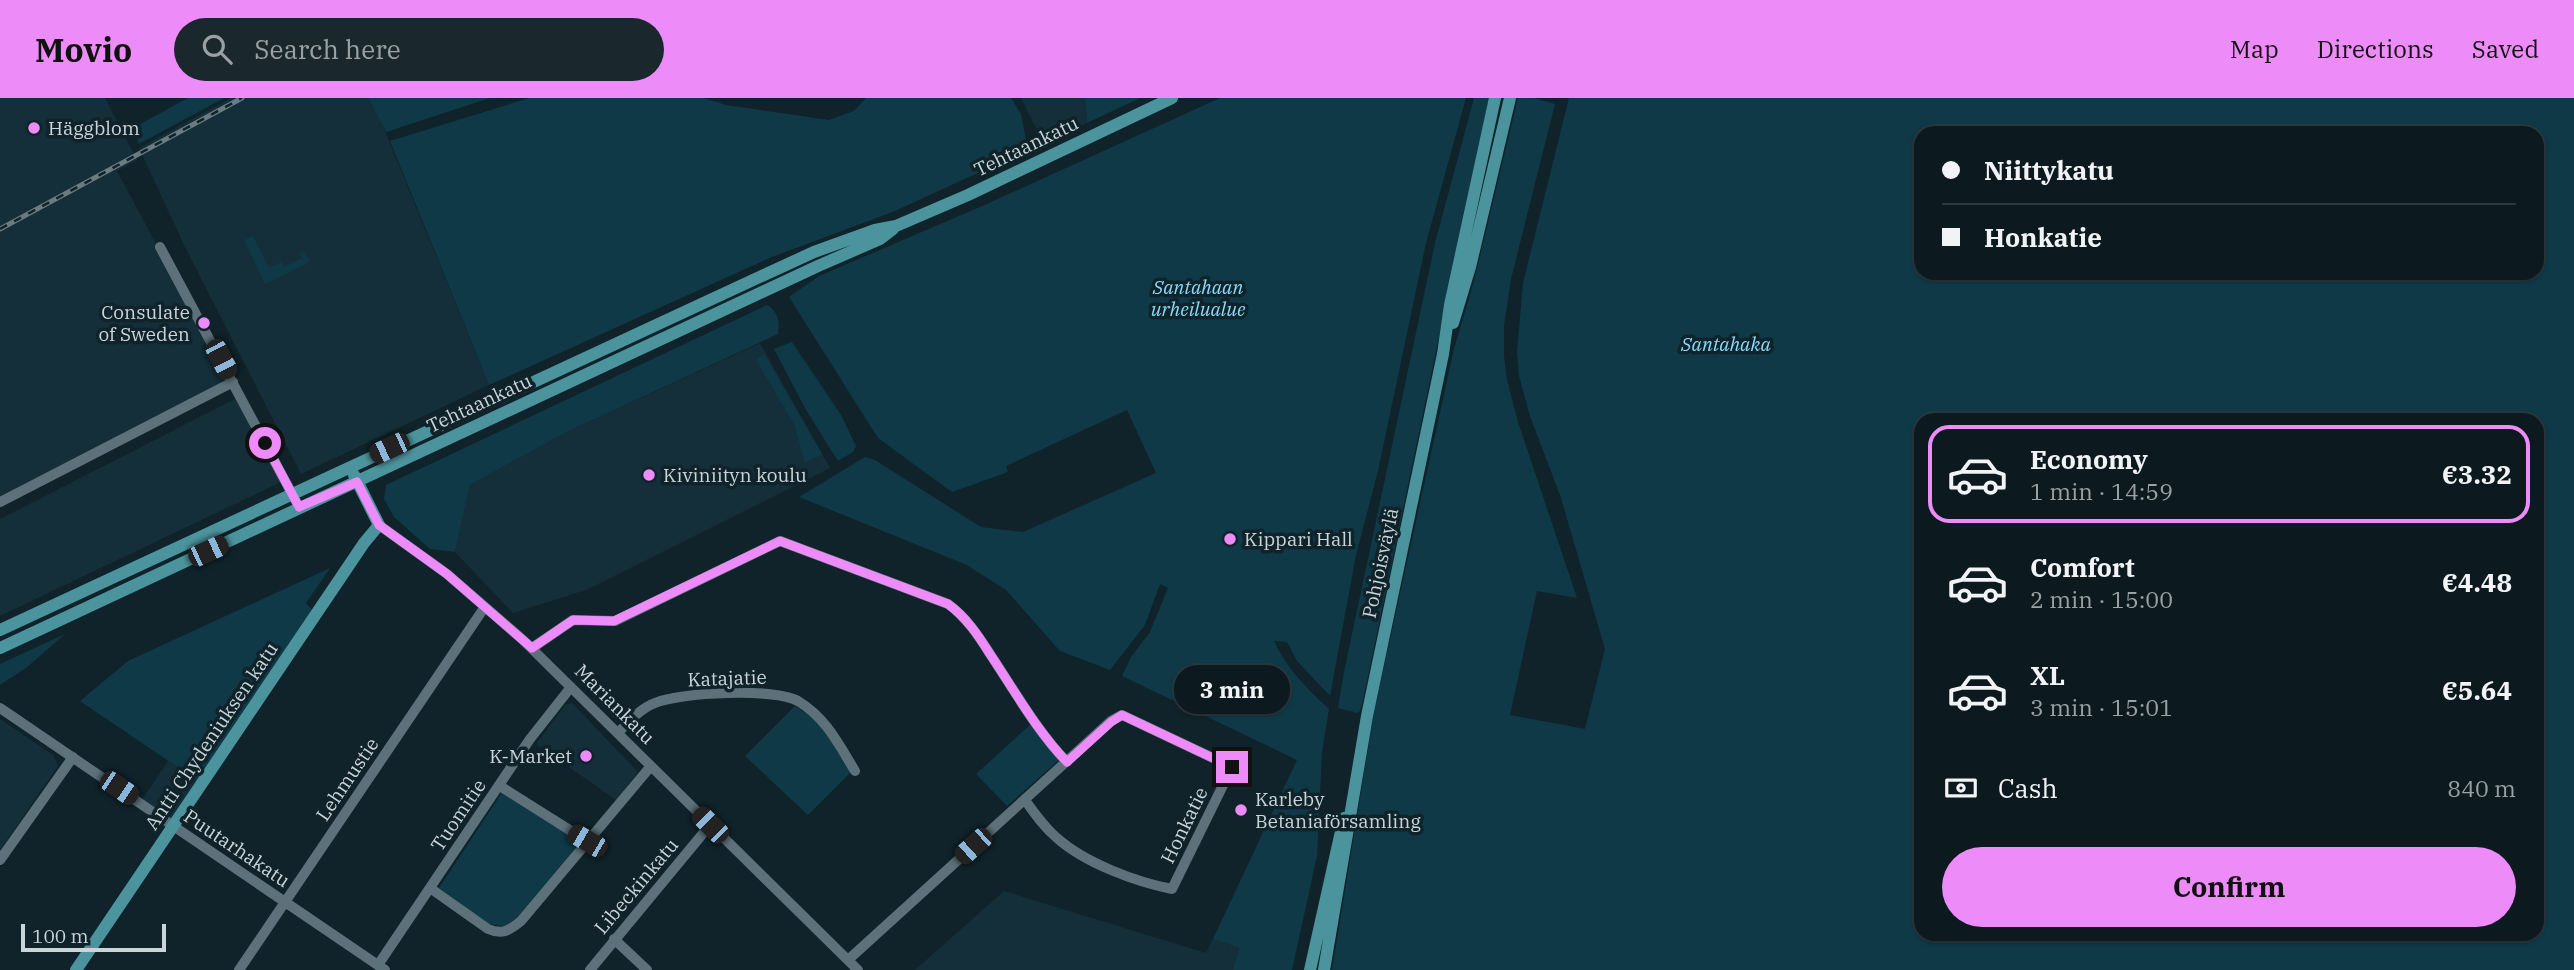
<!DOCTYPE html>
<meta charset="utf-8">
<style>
:root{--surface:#0c1a20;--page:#1a272d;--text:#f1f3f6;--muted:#9aa1a5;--line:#2c383e;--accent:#ed8cf9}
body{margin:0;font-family:"IBM Plex Serif",serif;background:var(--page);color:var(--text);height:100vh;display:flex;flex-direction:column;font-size:26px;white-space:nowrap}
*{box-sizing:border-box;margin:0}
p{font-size:23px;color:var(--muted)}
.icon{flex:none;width:38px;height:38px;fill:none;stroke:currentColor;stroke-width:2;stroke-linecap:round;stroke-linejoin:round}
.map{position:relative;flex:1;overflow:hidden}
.panel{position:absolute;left:1914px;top:315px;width:630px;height:528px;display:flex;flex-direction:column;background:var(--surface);border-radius:21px;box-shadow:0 2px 5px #0004,0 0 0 2px var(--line)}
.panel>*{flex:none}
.top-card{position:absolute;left:1914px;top:28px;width:630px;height:154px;border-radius:21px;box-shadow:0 2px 5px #0004,0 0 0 2px var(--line);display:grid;align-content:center;height:154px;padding:0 28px;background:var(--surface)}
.scale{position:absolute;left:21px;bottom:18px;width:145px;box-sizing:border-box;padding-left:7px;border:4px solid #cad5da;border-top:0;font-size:19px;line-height:24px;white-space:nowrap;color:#cad5da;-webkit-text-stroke:5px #10232a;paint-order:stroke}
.end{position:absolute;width:32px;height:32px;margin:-16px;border:9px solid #ed8cf9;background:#111;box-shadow:0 0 0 4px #111}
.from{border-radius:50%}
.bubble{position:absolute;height:49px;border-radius:24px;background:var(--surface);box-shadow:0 2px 5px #0004,0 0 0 2px var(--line);font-size:23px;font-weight:700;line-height:49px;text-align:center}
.car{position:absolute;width:21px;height:42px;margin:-21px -10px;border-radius:9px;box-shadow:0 0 5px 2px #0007;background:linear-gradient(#222 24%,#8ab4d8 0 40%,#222 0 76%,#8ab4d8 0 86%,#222 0)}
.top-card b{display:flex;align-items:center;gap:24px;height:66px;font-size:26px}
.top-card b+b{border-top:2px solid var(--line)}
.top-card i{width:18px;height:18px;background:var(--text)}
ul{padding:12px 0 0;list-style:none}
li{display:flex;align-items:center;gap:21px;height:98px;margin:0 14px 10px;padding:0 14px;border:4px solid transparent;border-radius:21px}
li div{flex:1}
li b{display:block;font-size:26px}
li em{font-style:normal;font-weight:700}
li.selected{border-color:var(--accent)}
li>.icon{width:63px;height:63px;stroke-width:1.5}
.pay{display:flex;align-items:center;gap:18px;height:77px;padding:0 28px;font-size:26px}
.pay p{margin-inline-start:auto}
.primary-button{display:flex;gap:14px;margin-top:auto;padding:14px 28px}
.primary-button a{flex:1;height:80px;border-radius:42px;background:var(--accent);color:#111;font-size:28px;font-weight:700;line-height:80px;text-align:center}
header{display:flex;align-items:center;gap:42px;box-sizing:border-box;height:98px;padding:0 35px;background:var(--accent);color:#111}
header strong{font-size:33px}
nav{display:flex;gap:38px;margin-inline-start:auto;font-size:24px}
.search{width:490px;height:63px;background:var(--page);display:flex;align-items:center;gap:18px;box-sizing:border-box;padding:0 24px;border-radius:38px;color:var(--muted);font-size:26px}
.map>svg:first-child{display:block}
.built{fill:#142f39}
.green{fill:#0f3947;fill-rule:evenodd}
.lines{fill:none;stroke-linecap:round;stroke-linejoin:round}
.minor{stroke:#5c7179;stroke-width:10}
.major{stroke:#4c949d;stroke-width:12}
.rail-casing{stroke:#6c7b81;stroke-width:5}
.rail{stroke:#10232a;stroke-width:2.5;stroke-dasharray:8;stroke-linecap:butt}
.route{stroke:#ed8cf9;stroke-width:9}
.poi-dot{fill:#ed8cf9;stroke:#10232a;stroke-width:2.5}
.labels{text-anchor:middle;stroke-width:7;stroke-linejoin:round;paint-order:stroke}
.poi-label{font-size:19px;fill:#cad5da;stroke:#10232a;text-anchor:start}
.street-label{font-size:19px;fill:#cad5da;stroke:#10232a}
.park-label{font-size:19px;font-style:italic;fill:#88dbf9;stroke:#10232a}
</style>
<header>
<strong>Movio</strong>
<div class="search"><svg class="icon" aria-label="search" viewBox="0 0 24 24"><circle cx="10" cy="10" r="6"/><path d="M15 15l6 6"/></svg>Search here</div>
<nav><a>Map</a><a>Directions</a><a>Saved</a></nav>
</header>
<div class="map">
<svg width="2574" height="872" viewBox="0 0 2574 872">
<rect width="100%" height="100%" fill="#10232a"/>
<path class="built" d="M0,0H105L137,62L117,73L229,282L0,398Z
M231,0H368L382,26L489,287L301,376L184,147L139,50Z
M1021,0H1085L1087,25L1044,46Z
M760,245L830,370L586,492L513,515L455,454L470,387L565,335Z
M237,300L281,384L0,518V421Z
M572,605L638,674L616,702L536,646L566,606Z
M0,621L53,657L58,668L0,752Z
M168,663L198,683L171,723L142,702Z
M1004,793L1206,855L1213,841L1239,850L1233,872H915Z"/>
<path class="green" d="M188,0H224L139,46L133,30Z
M368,0H490L386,34Z
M529,0H704L726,7L829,22L854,13L866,0H1011L1021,16L1028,52L895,113L772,159L489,287L390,43Z
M1085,0H1140L1087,25Z
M1220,0H1466L1426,145L1378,373L1356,457L1330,598L1297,563L1287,544L1274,543C1287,571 1307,591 1329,611L1322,654L1317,758L1292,872H1233L1239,850L1213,841L1297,662L1122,578L1131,559L1150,534L1168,490L1160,486L1145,527L1110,572L1060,553L1006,492L967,467L799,399L865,359L875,362L981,429L1023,434L1156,375L1127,312L1006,368L1008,374L952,394L878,340L789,199L819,178L980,109Z
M1474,0H1489L1363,602L1360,613L1357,615L1338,610L1344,574L1435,145Z
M1518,0H1534L1555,6L1511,181L1504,227V258L1507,282L1518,324L1577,500L1537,493L1510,617L1585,631L1605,551L1561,400L1530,318L1519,278L1517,255L1523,185L1569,0H2574V872H1332L1374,614L1454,251L1474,183ZM1922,35H2538V175H1922ZM1922,322H2538V836H1922Z
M253,138L269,170L281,164L284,169L302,160L300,156L304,153L310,164L265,186L244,142Z
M767,207C778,213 780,224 778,236L565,335L470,387L455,454L430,451L394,419L384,401L386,387Z
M792,244L841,317L856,348L853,354L838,363L806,312L774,251Z
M764,256L822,356L805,365L794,326L756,262Z
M330,470L306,505L312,512L198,683L80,603L128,563Z
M65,536L26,570L0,587V566Z
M795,608L819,624L852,673L808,717L745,658Z
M1032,625L1059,662L1007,708L976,676Z
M503,693L580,744L517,820L508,829L489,826L439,790Z"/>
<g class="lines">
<path class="minor" d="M160,149L299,409
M0,404L233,284
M379,427L447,476L523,542L858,872
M532,550L573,522L615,523L780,443L948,506C966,519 978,537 990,556C1014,592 1037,633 1067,664
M0,610L385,872
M618,635C628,624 641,610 655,605C681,594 774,590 798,603C826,620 838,645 855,673
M500,688L587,743
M0,762L73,659
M430,790L488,831C502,837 509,833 521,823L651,668
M614,841L647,872
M848,862L1111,623L1122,617L1232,669L1172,791C1136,784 1085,765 1057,740C1044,729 1035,716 1025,702
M378,867L530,641L571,589
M239,872L484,510
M590,872L710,727"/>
<path class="major" d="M1453,225L1470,169L1510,0
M0,532L764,177L814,154L875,132L896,128L968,97L1172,0
M0,550L818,168L880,141L893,131
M76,872L364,445L379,427L354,377
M1310,872L1344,720
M1324,872L1367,618L1443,256L1450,207L1495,0"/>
<defs>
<path id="rail" d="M0,131L242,0"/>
</defs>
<use href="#rail" class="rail-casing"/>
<use href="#rail" class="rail"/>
</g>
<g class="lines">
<path class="route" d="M265,345L299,409L357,384L379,427L447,476L532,550L573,522L614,523L780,443L948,506C966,519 978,537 990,556C1014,592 1037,633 1067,664L1111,624L1122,617L1232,669"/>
</g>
<g class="poi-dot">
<circle cx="34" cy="30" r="7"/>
<circle cx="204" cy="225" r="7"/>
<circle cx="649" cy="377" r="7"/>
<circle cx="1230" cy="441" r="7"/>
<circle cx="586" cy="658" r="7"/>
<circle cx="1241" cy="712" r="7"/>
</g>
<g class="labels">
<g class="poi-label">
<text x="48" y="37">Häggblom</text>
<text x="190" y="221" text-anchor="end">Consulate<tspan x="190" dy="22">of Sweden</tspan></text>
<text x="663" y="384">Kiviniityn koulu</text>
<text x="1244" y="448">Kippari Hall</text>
<text x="572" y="665" text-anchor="end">K-Market</text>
<text x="1255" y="708">Karleby<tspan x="1255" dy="22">Betaniaförsamling</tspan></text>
</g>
<g class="street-label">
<text transform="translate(1026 48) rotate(-26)" y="7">Tehtaankatu</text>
<text transform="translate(479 305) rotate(-25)" y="7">Tehtaankatu</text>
<text transform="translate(1380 465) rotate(-78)" y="7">Pohjoisväylä</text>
<text transform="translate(727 580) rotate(-2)" y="7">Katajatie</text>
<text transform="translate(615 606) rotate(45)" y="7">Mariankatu</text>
<text transform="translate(211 638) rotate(-56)" y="7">Antti Chydeniuksen katu</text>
<text transform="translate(347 681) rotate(-56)" y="7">Lehmustie</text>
<text transform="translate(458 717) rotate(-56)" y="7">Tuomitie</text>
<text transform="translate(1184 727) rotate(-64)" y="7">Honkatie</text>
<text transform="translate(237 750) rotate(34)" y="7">Puutarhakatu</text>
<text transform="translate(636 788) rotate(-50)" y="7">Libeckinkatu</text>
</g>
<g class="park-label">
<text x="1198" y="196">Santahaan<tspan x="1198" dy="22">urheilualue</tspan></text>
<text x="1726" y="253">Santahaka</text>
</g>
</g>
</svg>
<div class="scale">100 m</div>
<i class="end from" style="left:265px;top:345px"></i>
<i class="end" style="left:1232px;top:669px"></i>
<div class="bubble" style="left:1174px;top:567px;width:116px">3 min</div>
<i class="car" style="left:221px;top:261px;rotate:152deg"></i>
<i class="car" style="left:389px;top:350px;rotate:245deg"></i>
<i class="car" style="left:208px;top:453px;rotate:65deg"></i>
<i class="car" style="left:119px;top:690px;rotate:124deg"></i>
<i class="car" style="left:710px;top:727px;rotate:315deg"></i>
<i class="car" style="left:587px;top:743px;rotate:300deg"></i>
<i class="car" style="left:973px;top:748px;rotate:228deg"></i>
<div class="top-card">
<b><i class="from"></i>Niittykatu</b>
<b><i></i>Honkatie</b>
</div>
<section class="panel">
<ul>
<li class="selected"><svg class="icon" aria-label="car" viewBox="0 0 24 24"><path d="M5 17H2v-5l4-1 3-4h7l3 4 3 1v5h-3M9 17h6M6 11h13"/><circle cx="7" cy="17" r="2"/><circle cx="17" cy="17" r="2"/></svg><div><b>Economy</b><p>1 min · 14:59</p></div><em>€3.32</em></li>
<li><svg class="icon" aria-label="car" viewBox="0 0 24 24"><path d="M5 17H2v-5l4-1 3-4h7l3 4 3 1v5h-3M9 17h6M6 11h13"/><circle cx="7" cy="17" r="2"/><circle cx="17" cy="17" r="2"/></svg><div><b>Comfort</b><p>2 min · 15:00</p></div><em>€4.48</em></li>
<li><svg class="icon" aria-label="car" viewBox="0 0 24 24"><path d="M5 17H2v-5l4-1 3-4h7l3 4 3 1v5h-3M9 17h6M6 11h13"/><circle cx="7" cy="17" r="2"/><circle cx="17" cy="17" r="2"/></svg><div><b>XL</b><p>3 min · 15:01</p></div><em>€5.64</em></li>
</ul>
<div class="pay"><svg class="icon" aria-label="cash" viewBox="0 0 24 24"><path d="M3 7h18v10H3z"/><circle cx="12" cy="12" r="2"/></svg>Cash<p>840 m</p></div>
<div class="primary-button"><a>Confirm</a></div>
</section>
</div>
